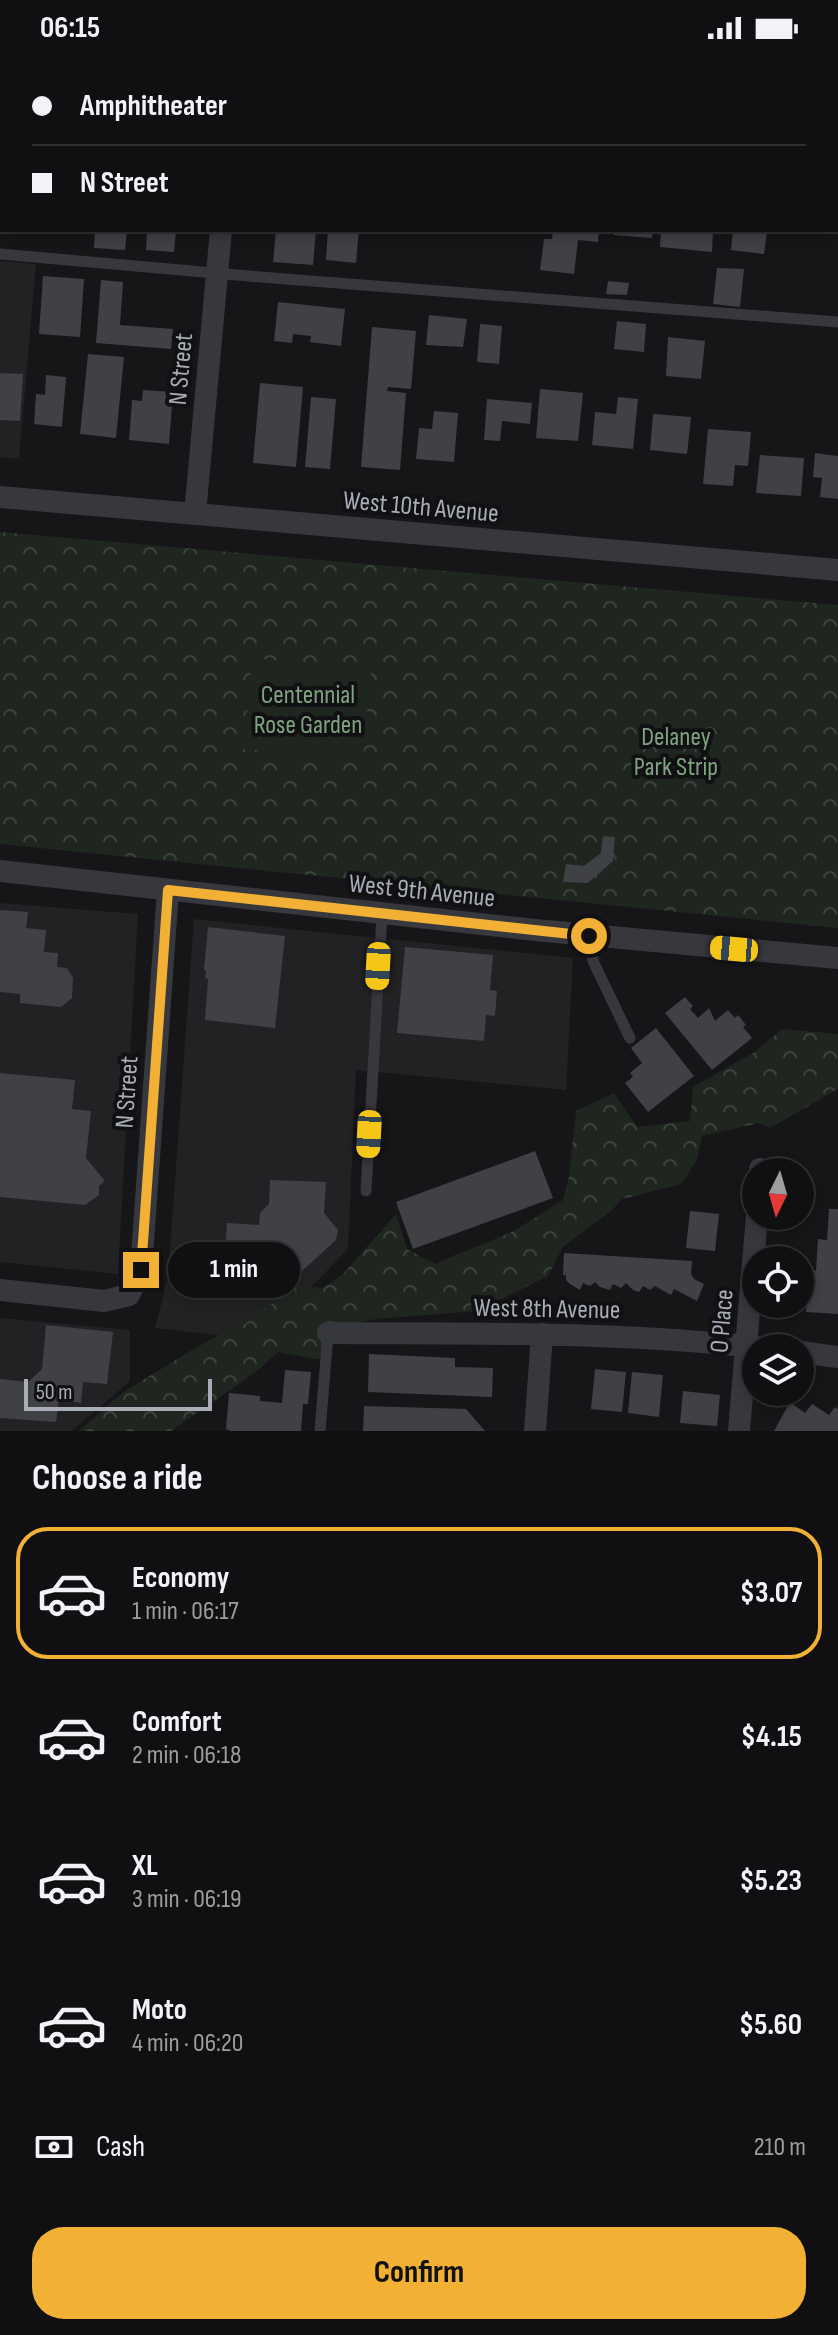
<!DOCTYPE html>
<meta charset="utf-8">
<style>
:root{--surface:#101012;--page:#19191b;--text:#f1f3f6;--muted:#9c9d9f;--line:#303032;--accent:#f2b134}
body{margin:0;font-family:"Sofia Sans Condensed",sans-serif;background:var(--page);color:var(--text);height:100vh;display:flex;flex-direction:column;font-size:30px;white-space:nowrap}
*{box-sizing:border-box;margin:0}
p{font-size:26px;color:var(--muted)}
.icon{flex:none;width:44px;height:44px;fill:none;stroke:currentColor;stroke-width:2;stroke-linecap:round;stroke-linejoin:round}
.map{position:relative;height:1375px;overflow:hidden}
.side{display:flex;flex-direction:column;background:var(--surface);flex:1}
.side>*{flex:none}
.top-card{position:absolute;left:0px;top:0px;width:838px;height:176px;box-shadow:0 4px 12px #0003,0 0 0 2px var(--line);display:grid;align-content:center;height:176px;padding:0 32px;background:var(--surface)}
.needle{width:52px;rotate:185deg}
.controls{position:absolute;left:742px;top:1102px;display:grid;gap:16px}
.controls a{display:grid;place-items:center;width:72px;height:72px;border-radius:50%;background:var(--surface);box-shadow:0 4px 12px #0003,0 0 0 2px var(--line);font-size:40px}
.scale{position:absolute;left:24px;bottom:20px;width:188px;box-sizing:border-box;padding-left:8px;border:4px solid #a8adb8;border-top:0;font-size:22px;line-height:28px;white-space:nowrap;color:#a8adb8;-webkit-text-stroke:6px #111113;paint-order:stroke}
.end{position:absolute;width:36px;height:36px;margin:-18px;border:10px solid #f2b134;background:#111;box-shadow:0 0 0 4px #111}
.from{border-radius:50%}
.bubble{position:absolute;height:56px;border-radius:28px;background:var(--surface);box-shadow:0 4px 12px #0003,0 0 0 2px var(--line);font-size:26px;font-weight:700;line-height:56px;text-align:center}
.car{position:absolute;width:24px;height:48px;margin:-24px -12px;border-radius:10px;box-shadow:0 0 6px 2px #0007;background:linear-gradient(#f5c518 24%,#345 0 40%,#f5c518 0 76%,#345 0 86%,#f5c518 0)}
.top-card b{display:flex;align-items:center;gap:28px;height:76px;font-size:30px}
.top-card b+b{border-top:2px solid var(--line)}
.top-card i{width:20px;height:20px;background:var(--text)}
ul{padding:0;list-style:none}
li{display:flex;align-items:center;gap:24px;height:132px;margin:0 16px 12px;padding:0 16px;border:4px solid transparent;border-radius:32px}
li div{flex:1}
li b{display:block;font-size:30px}
li em{font-style:normal;font-weight:700}
li.selected{border-color:var(--accent)}
li>.icon{width:72px;height:72px;stroke-width:1.5}
h2{padding:0 32px;font-size:36px;line-height:96px}
.pay{display:flex;align-items:center;gap:20px;height:88px;padding:0 32px;font-size:30px}
.pay p{margin-inline-start:auto}
.cta{display:flex;gap:16px;margin-top:auto;padding:16px 32px}
.cta a{flex:1;height:92px;border-radius:32px;background:var(--accent);color:#111;font-size:32px;font-weight:700;line-height:92px;text-align:center}
.status{display:flex;justify-content:space-between;align-items:center;height:56px;padding:0 40px;background:var(--surface);direction:ltr}
.status svg{height:22px;fill:currentColor}
.map>svg:first-child{display:block}
.built{fill:#222225}
.forest{fill:url(#forest-crowns)}
.garden{fill:#1e261f}
.building{fill:#404145}
.lines{fill:none;stroke-linecap:round;stroke-linejoin:round}
.service{stroke:#37383d;stroke-width:11}
.minor{stroke:#37383d;stroke-width:22}
.route{stroke:#f2b134;stroke-width:10}
.labels{text-anchor:middle;stroke-width:8;stroke-linejoin:round;paint-order:stroke}
.street-label{font-size:26px;fill:#a8adb8;stroke:#111113}
.park-label{font-size:26px;fill:#7fa381;stroke:#111113}
</style>
<div class="status"><b>06:15</b><svg viewBox="0 0 49 12"><path d="M0 12V9h3v3zM5 12V6h3v6zM10 12V3h3v9zM15 12V0h3v12zM26 1h20v11H26zM47 4h2v5h-2z"/></svg></div>
<div class="map">
<svg width="838" height="1375" viewBox="0 0 838 1375">
<defs>
<pattern id="forest-crowns" width="20" height="18" patternUnits="userSpaceOnUse" patternTransform="scale(2)"><rect width="20" height="18" fill="#1e261f"/><path d="M2 6a3 3 0 1 1 6 0M12 15a3 3 0 1 1 6 0" fill="none" stroke="#3c433d"/></pattern>
</defs>
<rect width="100%" height="100%" fill="#161618"/>
<path class="built" d="M0,205L36,208L19,403L0,401Z
M0,847L138,858L118,1218L0,1206Z
M194,863L573,902L566,1034L356,1014L348,1193L260,1284L155,1272L168,1221Z
M0,1262L130,1274V1325L72,1375H0Z"/>
<path class="forest" d="M0,476L838,549V872L0,788Z
M782,973L838,978V1033L770,1072L759,1067L702,1080L697,1104L681,1128L622,1143L612,1154L563,1191L548,1220L477,1255L376,1263L335,1270L331,1303H315L278,1296L256,1316L171,1375H79L122,1337L192,1294L228,1274L242,1270L296,1230L323,1232L343,1218L396,1158L407,1193L435,1208L514,1175L563,1144L569,1120L576,1055L614,1037L637,1071L690,1065L693,1031L755,996Z"/>
<path class="garden" d="M252,602L371,613L363,703L244,693Z"/>
<path class="building" d="M95,174H127L125,194L94,192Z
M147,174H176L174,196L146,194Z
M276,174H316L313,209L273,206Z
M328,174H359L356,207L326,204Z
M553,174H599L598,186L578,184L574,218L540,214L544,183H552Z
M614,174H653L652,182L614,179Z
M661,174H713L712,196L660,191Z
M733,174H767L764,198L731,194Z
M717,212L744,213L740,251L713,248Z
M43,220L84,223L80,281L39,278Z
M101,224L123,226L120,269L173,273L171,293L96,287Z
M608,225L629,227L627,239L606,238Z
M278,246L345,253L341,290L310,286L311,280L293,278L292,287L274,285Z
M429,259L467,263L463,291L426,289Z
M617,265L646,268L644,296L614,293Z
M480,268L502,270L499,308L477,306Z
M372,271L416,275L411,333L388,331L387,335L406,337L400,414L361,411Z
M668,281L705,285L701,323L666,320Z
M88,298L124,301L116,382L80,378Z
M0,317L23,318L20,365L0,364Z
M46,319L66,321L62,371L34,368L36,338L45,339Z
M260,327L303,331L296,411L253,407Z
M540,333L583,337L578,385L536,382Z
M143,334L173,336L169,388L129,384L132,344L142,345Z
M311,341L336,343L330,413L305,411Z
M618,341L638,343L633,393L592,389L595,356L616,358Z
M487,343L532,347L530,368L502,365L500,385L484,384Z
M434,355L458,357L454,406L416,403L419,372L432,373Z
M653,358L691,361L687,398L650,394Z
M708,373L751,376L748,410L735,409L733,430L703,428Z
M815,397L838,400V443L820,441L822,422L813,421Z
M760,399L804,402L801,440L756,437Z
M603,780L615,781L613,805L588,827L563,826L566,808L584,810L601,797Z
M0,854L28,856L26,872L46,874L44,896L58,897L57,911L67,912L73,922L72,942L61,951L20,947V938L0,936Z
M208,871L285,880L275,972L205,964L208,923L205,922L206,915L204,914Z
M405,891L493,899L490,934L497,935L495,960L486,959L484,985L397,977Z
M685,941L693,950L690,953L698,962L709,952L715,965L728,954L735,962L738,959L746,969L743,971L752,982L712,1014L665,957Z
M656,972L694,1020L648,1056L625,1027L633,1021L630,1017L642,1007L631,992Z
M0,1017L75,1024L72,1053L91,1055L86,1102L105,1125L99,1130V1139L85,1149L0,1141Z
M535,1095L553,1142L413,1193L396,1146Z
M270,1124L326,1126L324,1157L338,1174L336,1184L291,1225L223,1221L227,1167L259,1169L260,1157L269,1148Z
M829,1153H838V1258L806,1256L809,1214L816,1215L818,1183L827,1184Z
M690,1155L719,1158L715,1195L686,1192Z
M564,1197L692,1205L691,1218L694,1223L704,1228L697,1245L674,1233L671,1239L655,1230L650,1234L643,1230L639,1236L633,1234L626,1227L621,1232L613,1228L610,1234L600,1231L595,1226L590,1230L583,1227L580,1234L570,1228L566,1224V1219H563Z
M46,1269L113,1276L107,1328L83,1326L81,1347L59,1344L56,1366L0,1362V1323L28,1326L42,1313Z
M369,1298L455,1302V1311L493,1312L492,1341L368,1336Z
M595,1313L626,1316L622,1356L591,1353Z
M285,1314L311,1316L308,1348H303L301,1375H231L226,1373L229,1337L260,1340V1345L282,1347Z
M632,1316L663,1319L659,1361L628,1357Z
M683,1335L720,1339L717,1370L680,1367Z
M790,1346L805,1357L812,1348L829,1359L835,1351L838,1353V1375H774Z
M364,1350L466,1353L485,1375H363Z"/>
<g class="lines">
<path class="service" d="M0,198L248,220L838,266
M589,880L593,905L630,982
M366,1135L382,858
M320,1375L328,1277"/>
<path class="minor" d="M140,0L163,2
M237,2V0
M836,60H838
M0,441L838,514
M195,458L221,174
M0,815L535,874L838,902
M760,1116V1113
M0,1234L104,1245L129,1239L141,1214L168,834
M328,1277C473,1278 619,1275 763,1292
M800,1296L838,1301
M535,1375L542,1278
M739,1375L757,1160"/>
</g>
<g class="lines">
<path class="route" d="M141,1214L168,834L589,880"/>
</g>
<g class="labels">
<g class="street-label">
<text transform="translate(180 313) rotate(-85)" y="9">N Street</text>
<text transform="translate(421 450) rotate(5)" y="9">West 10th Avenue</text>
<text transform="translate(422 834) rotate(6)" y="9">West 9th Avenue</text>
<text transform="translate(126 1036) rotate(-86)" y="9">N Street</text>
<text transform="translate(547 1252) rotate(1)" y="9">West 8th Avenue</text>
<text transform="translate(721 1265) rotate(-85)" y="9">O Place</text>
</g>
<g class="park-label">
<text x="308" y="647">Centennial<tspan x="308" dy="30">Rose Garden</tspan></text>
<text x="676" y="689">Delaney<tspan x="676" dy="30">Park Strip</tspan></text>
</g>
</g>
</svg>
<div class="controls">
<a><svg class="needle" viewBox="-14 -14 28 28"><path d="M0-13l5 13h-10z" fill="#e53935"/><path d="M0 13l5-13h-10z" fill="#9c9d9f"/></svg></a>
<a><svg class="icon" aria-label="locate" viewBox="0 0 24 24"><circle cx="12" cy="12" r="6"/><path d="M12 2v4M12 18v4M2 12h4M18 12h4"/></svg></a>
<a><svg class="icon" aria-label="layers" viewBox="0 0 24 24"><path d="M12 4l9 5-9 5-9-5zM3 14l9 5 9-5"/></svg></a>
</div>
<div class="scale">50 m</div>
<i class="end from" style="left:589px;top:880px"></i>
<i class="end" style="left:141px;top:1214px"></i>
<div class="bubble" style="left:168px;top:1186px;width:132px">1 min</div>
<i class="car" style="left:734px;top:893px;rotate:275deg"></i>
<i class="car" style="left:378px;top:910px;rotate:183deg"></i>
<i class="car" style="left:369px;top:1078px;rotate:183deg"></i>
<div class="top-card">
<b><i class="from"></i>Amphitheater</b>
<b><i></i>N Street</b>
</div>
</div>
<section class="side">
<h2>Choose a ride</h2>
<ul>
<li class="selected"><svg class="icon" aria-label="car" viewBox="0 0 24 24"><path d="M5 17H2v-5l4-1 3-4h7l3 4 3 1v5h-3M9 17h6M6 11h13"/><circle cx="7" cy="17" r="2"/><circle cx="17" cy="17" r="2"/></svg><div><b>Economy</b><p>1 min · 06:17</p></div><em>$3.07</em></li>
<li><svg class="icon" aria-label="car" viewBox="0 0 24 24"><path d="M5 17H2v-5l4-1 3-4h7l3 4 3 1v5h-3M9 17h6M6 11h13"/><circle cx="7" cy="17" r="2"/><circle cx="17" cy="17" r="2"/></svg><div><b>Comfort</b><p>2 min · 06:18</p></div><em>$4.15</em></li>
<li><svg class="icon" aria-label="car" viewBox="0 0 24 24"><path d="M5 17H2v-5l4-1 3-4h7l3 4 3 1v5h-3M9 17h6M6 11h13"/><circle cx="7" cy="17" r="2"/><circle cx="17" cy="17" r="2"/></svg><div><b>XL</b><p>3 min · 06:19</p></div><em>$5.23</em></li>
<li><svg class="icon" aria-label="car" viewBox="0 0 24 24"><path d="M5 17H2v-5l4-1 3-4h7l3 4 3 1v5h-3M9 17h6M6 11h13"/><circle cx="7" cy="17" r="2"/><circle cx="17" cy="17" r="2"/></svg><div><b>Moto</b><p>4 min · 06:20</p></div><em>$5.60</em></li>
</ul>
<div class="pay"><svg class="icon" aria-label="cash" viewBox="0 0 24 24"><path d="M3 7h18v10H3z"/><circle cx="12" cy="12" r="2"/></svg>Cash<p>210 m</p></div>
<div class="cta"><a>Confirm</a></div>
</section>
